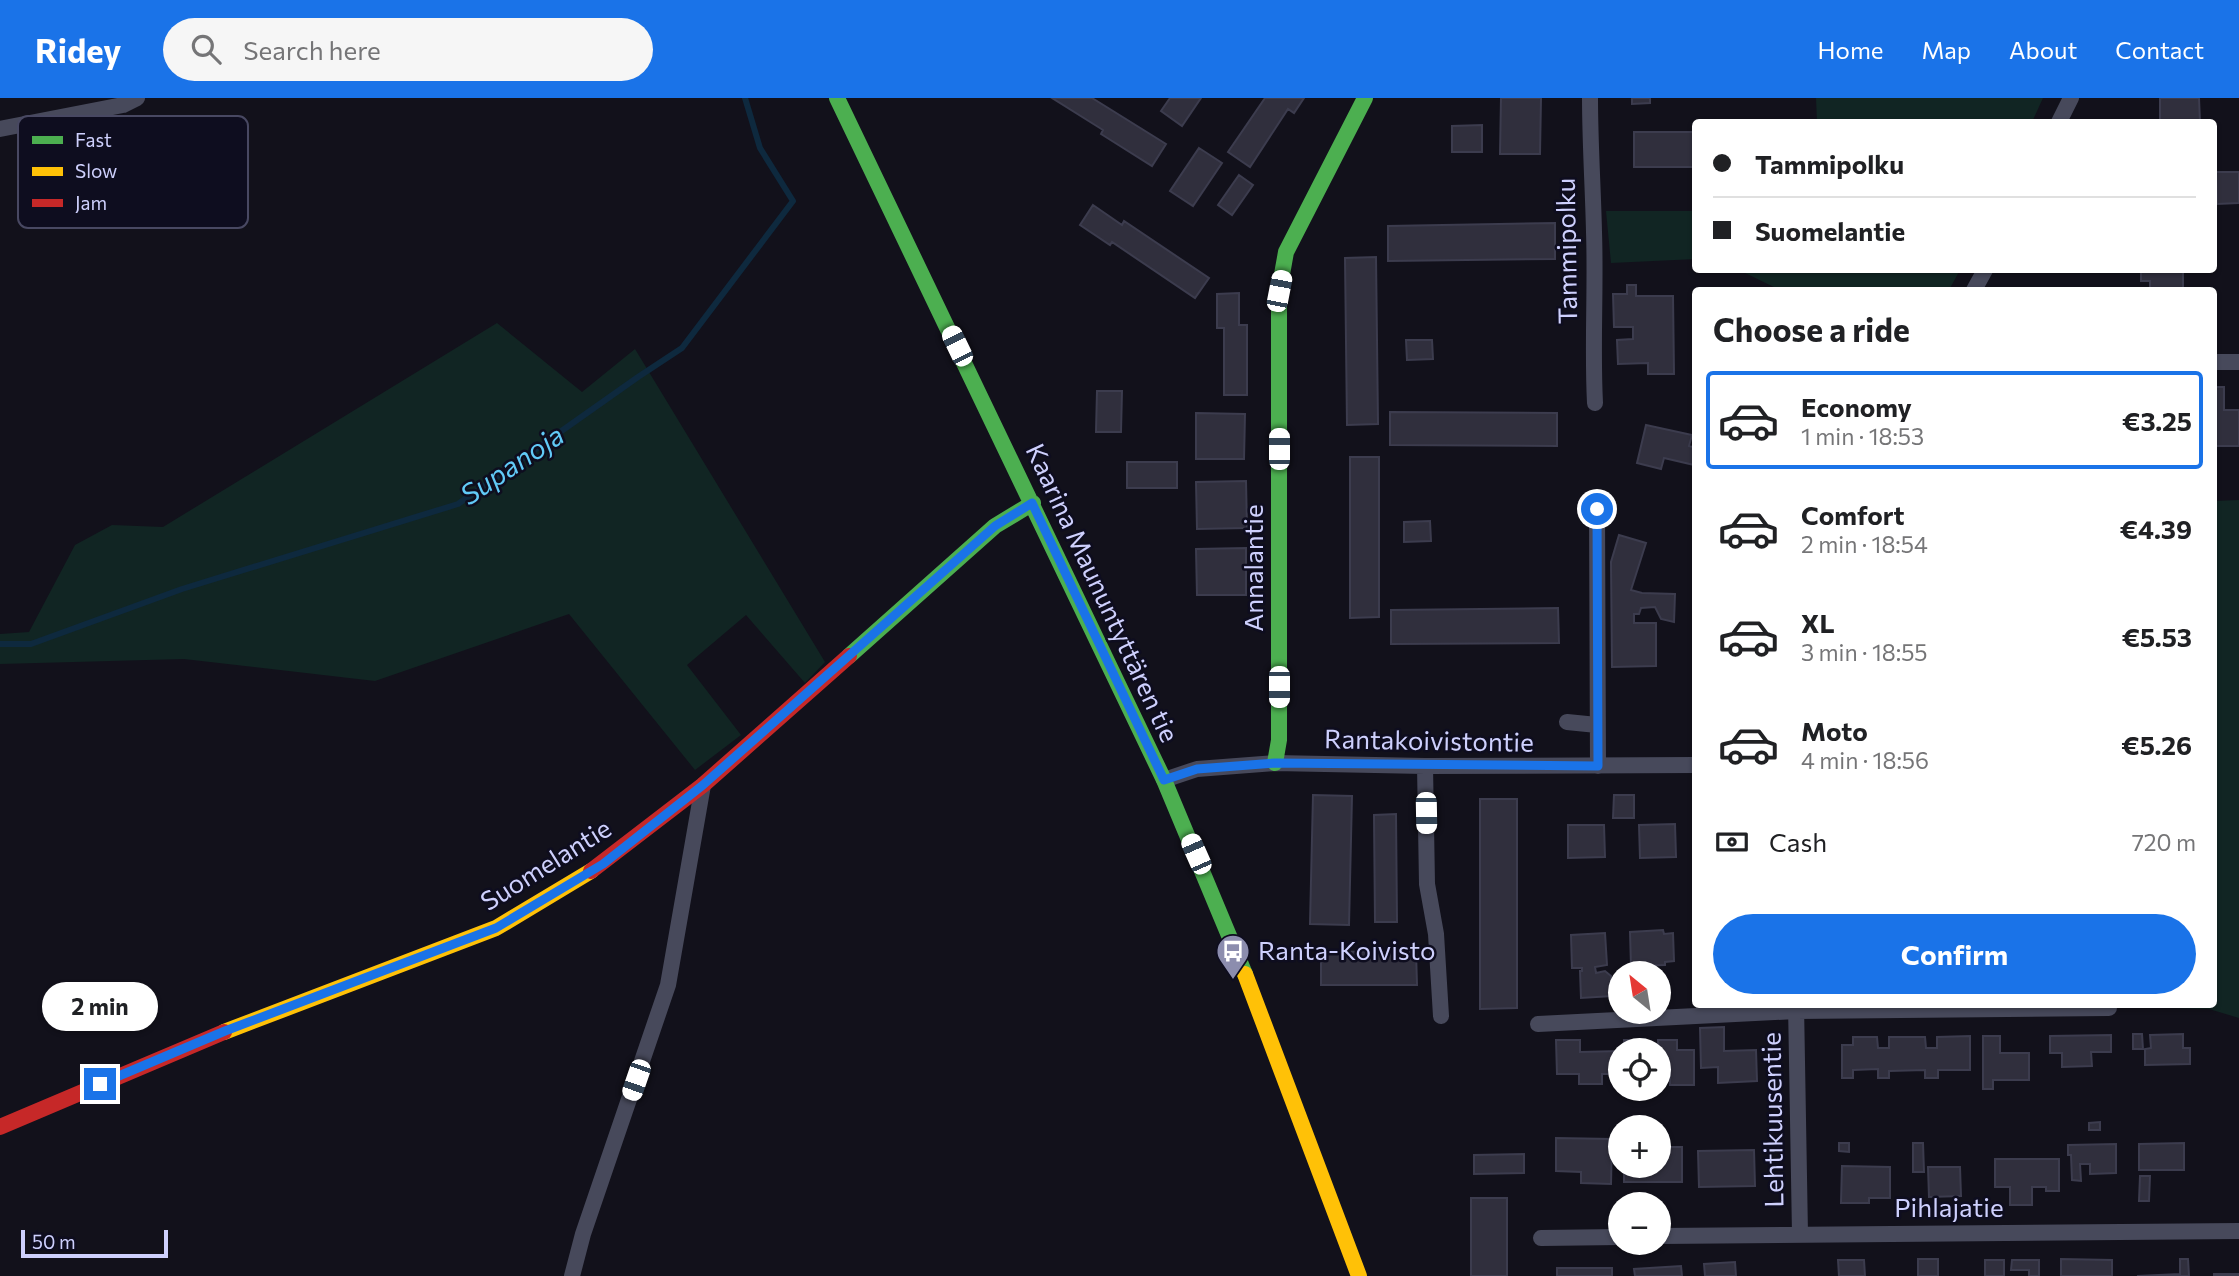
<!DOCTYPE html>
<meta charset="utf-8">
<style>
:root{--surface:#fff;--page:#f6f6f6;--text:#202124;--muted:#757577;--line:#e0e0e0;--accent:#1a73e8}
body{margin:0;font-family:Commissioner,sans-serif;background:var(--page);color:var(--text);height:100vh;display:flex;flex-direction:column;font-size:26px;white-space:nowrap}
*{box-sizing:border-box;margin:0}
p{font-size:23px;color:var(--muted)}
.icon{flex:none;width:38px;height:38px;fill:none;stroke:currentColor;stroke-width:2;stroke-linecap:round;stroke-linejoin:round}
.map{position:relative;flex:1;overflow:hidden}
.side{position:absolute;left:1692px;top:189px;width:525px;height:721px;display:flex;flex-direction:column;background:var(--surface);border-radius:7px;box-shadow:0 2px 5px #0004}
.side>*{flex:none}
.guide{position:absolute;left:1692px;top:21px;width:525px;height:154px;border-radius:7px;box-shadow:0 2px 5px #0004;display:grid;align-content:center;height:154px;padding:0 21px;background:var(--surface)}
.needle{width:46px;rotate:330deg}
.controls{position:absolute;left:1608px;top:863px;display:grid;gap:14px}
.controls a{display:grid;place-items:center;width:63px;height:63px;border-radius:50%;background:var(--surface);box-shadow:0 2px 5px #0004;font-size:35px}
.scale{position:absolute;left:21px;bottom:18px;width:147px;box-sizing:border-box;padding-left:7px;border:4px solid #ced0fd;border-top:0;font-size:19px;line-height:24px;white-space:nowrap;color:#ced0fd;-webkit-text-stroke:5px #0e0d1f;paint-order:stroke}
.end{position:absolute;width:32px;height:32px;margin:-16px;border:9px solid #1a73e8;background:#fff;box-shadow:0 0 0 4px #fff}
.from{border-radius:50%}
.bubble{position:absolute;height:49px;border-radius:24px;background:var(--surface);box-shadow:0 2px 5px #0004;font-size:23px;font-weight:700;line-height:49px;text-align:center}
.car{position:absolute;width:21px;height:42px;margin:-21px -10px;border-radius:9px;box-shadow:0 0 5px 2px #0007;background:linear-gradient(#fff 24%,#345 0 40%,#fff 0 76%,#345 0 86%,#fff 0)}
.guide b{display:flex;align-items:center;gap:24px;height:66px;font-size:26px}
.guide b+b{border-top:2px solid var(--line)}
.guide i{width:18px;height:18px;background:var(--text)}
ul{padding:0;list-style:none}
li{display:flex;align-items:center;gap:21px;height:98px;margin:0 14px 10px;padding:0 7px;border:4px solid transparent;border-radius:7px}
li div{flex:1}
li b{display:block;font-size:26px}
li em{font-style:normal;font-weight:700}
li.selected{border-color:var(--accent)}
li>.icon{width:63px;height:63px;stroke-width:1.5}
h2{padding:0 21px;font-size:32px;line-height:84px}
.pay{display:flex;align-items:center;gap:18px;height:77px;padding:0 21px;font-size:26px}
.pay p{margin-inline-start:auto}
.action{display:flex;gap:14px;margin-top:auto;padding:14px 21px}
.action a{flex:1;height:80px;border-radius:42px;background:var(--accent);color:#fff;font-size:28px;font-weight:700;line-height:80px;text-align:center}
header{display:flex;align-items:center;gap:42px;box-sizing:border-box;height:98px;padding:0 35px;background:var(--accent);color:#fff}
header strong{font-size:33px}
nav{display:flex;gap:38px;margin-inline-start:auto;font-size:24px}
.search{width:490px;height:63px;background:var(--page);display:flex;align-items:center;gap:18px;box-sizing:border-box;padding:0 24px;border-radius:38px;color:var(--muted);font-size:26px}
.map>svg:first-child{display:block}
.green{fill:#112523}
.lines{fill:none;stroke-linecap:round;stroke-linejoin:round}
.stream{stroke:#0e293e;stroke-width:6}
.building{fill:#302f3d;stroke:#3c3c4e;stroke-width:2}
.street{stroke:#47495b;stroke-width:16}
.fast{stroke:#4caf50;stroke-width:16}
.slow{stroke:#ffc107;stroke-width:16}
.jam{stroke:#c62828;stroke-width:16}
.route{stroke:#1a73e8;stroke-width:9}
.labels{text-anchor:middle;stroke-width:5;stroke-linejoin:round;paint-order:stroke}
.street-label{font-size:26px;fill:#ced0fd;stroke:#0e0d1f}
.poi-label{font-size:26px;fill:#ced0fd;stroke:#0e0d1f;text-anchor:start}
.water-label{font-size:28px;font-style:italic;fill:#61caf7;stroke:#0e0d1f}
.key{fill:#0e0d1f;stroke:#484862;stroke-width:2}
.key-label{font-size:19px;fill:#ced0fd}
</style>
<header>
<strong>Ridey</strong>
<div class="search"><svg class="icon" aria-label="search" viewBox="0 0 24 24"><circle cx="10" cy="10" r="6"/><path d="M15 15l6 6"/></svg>Search here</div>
<nav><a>Home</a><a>Map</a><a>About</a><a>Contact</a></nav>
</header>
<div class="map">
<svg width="2239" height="1178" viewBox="0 0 2239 1178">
<rect width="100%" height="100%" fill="#12111b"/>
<path class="green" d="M1816,0H2043L2032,24H1817Z
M1606,113H1696V161L1611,165Z
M1739,172H1960L1949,192H1780Z
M497,225L582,294L635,251L825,564L805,585L746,517L687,567L741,637L695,672L569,516L375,583L184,561L0,566V536L29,534L75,447L112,427L163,429Z
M2239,402V920L2209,911L2132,909L2130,907L2214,906V403Z"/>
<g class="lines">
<path class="stream" d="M0,546H31L182,491L458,406L638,279L682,250L793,103L760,50L745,0"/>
</g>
<path class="building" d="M1052,0H1092L1166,46L1152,68L1101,36L1103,32Z
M1170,0H1201L1182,28L1161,13Z
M1265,0H1304L1294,15L1288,11L1250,69L1228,54Z
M1501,0H1541L1540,56H1500Z
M1632,0H1650V5L1632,6Z
M2160,0H2199L2200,24H2160Z
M1482,27V54H1452V28Z
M1634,34H1696V69H1634Z
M1199,50L1222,65L1193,108L1170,93Z
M2216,74H2239V105L2217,106Z
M1239,77L1253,87L1232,117L1218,107Z
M1093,107L1122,127L1124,123L1209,180L1195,200L1112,144L1110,147L1080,127Z
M1555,125V161L1388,163V128Z
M1376,159L1378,326L1347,327L1345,160Z
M2141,172H2183V192H2150V183H2141Z
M1627,187H1636V198H1673L1674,276H1648V265L1618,266L1617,242L1633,241V229H1614L1613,196H1627Z
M1239,195V227H1247V297H1224V230H1217V196Z
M1406,242H1432L1433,261L1407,262Z
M2214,289H2224V312H2239V348H2214Z
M1097,293H1122L1121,334H1096Z
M1390,314L1557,315V348L1390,347Z
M1196,315L1245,316L1244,361H1196Z
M1646,327L1692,337L1689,348L1696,350L1694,367L1664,360L1661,371L1637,365Z
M1350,359H1379V519L1350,520Z
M1127,364H1177V390H1127Z
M1246,383L1247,430L1197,431L1196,384Z
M1430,423L1431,443L1404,444V424Z
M1619,437L1646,445L1631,492L1642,495L1675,496L1674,524L1661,521L1655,509L1641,510L1639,516H1634V525H1656V568L1612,569L1611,464Z
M1246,450V497H1197L1196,451Z
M1558,510L1559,545L1391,546V512Z
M1313,697L1352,698L1349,827L1310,826Z
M1614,697H1634V720H1613Z
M1480,701H1517V910L1480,911Z
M1396,716L1397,824H1375L1374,717Z
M1675,726L1676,759L1640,760L1639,727Z
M1568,727H1604L1605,759L1568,760Z
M1663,832L1664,836L1673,835L1674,863L1665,864V867L1631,868L1630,834Z
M1605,835L1607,867L1595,869L1596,875L1605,873L1611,878L1612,898L1581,900L1580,873H1582V870H1572L1571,837Z
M1416,853L1417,887H1321V854Z
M1724,929V953L1756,952L1757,983L1718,985V969L1701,970L1700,930Z
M2133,936H2142L2143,951H2133Z
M2183,936V950H2190V966L2145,967V951L2151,950L2150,937Z
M2111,937V954H2091L2092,968L2062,969V955H2050V938Z
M1970,938V972H1938V980H1925V972L1889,973V980H1878V971L1853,972V980H1842V947H1853V939H1877L1878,950H1889V939H1925L1926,950H1937V939Z
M1983,938H2000V955H2029V982H1993V991H1983Z
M1556,942H1580V954L1620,953V976H1602V986H1579V976H1557Z
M1624,942H1637V952H1625Z
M1658,942H1677V952H1694V987H1670V971H1659Z
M2100,1024V1032H2089V1025Z
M1556,1040L1612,1041L1611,1086L1581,1085V1074L1556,1073Z
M1839,1045H1849V1054L1839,1053Z
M1913,1045H1923L1924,1074H1913Z
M2184,1045V1072H2139V1046Z
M2116,1046V1075L2090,1076V1066H2080L2081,1083L2072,1082L2071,1057H2068V1047Z
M1659,1049H1682V1084H1624V1068H1659Z
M1754,1052L1755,1088L1699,1089L1698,1053Z
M1524,1056V1075L1474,1076V1057Z
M1995,1061H2059V1093H2046V1089H2032V1107H2010V1089H1995Z
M1842,1068L1890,1069V1100H1869V1105H1841Z
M1928,1069H1960L1961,1098L1929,1099Z
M2140,1078H2150L2149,1103H2139Z
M1471,1100H1507V1178H1471Z
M1918,1161H1938V1178H1918Z
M2061,1161L2112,1162V1178H2061Z
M2180,1161H2188L2189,1178H2137L2180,1176Z
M1838,1162H1864L1865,1178H1839Z
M1985,1162H2004V1178H1985Z
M2012,1162H2039V1178H2029V1172H2011Z
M1735,1164L1736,1178H1705L1704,1166Z
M1681,1168L1682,1178H1635L1634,1171Z
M1557,1170H1612V1178H1557Z
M2214,1176H2239V1178H2214Z"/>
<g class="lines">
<path class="street" d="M1590,0C1590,45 1593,89 1594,134C1596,191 1592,248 1595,305
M2059,24L2071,0
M0,31L123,7L137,0
M1974,192L1985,172
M2214,264H2239
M1597,411L1598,668
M1567,624L1597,627
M1425,668L1427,786L1436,836L1441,918
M1164,682L1197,671L1275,665L1425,668L1696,667
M1796,906L1800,1136
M1538,926L1796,913L2109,910
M1659,1138L2239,1133
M1541,1140L1620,1139
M572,1178L583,1136L668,887L703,687"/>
<path class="fast" d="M837,0L1164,682L1245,876
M849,558L995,428L1033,405
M1275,665L1279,642V193L1286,154L1365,0"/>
<path class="slow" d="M1245,876L1359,1178
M224,934L496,830L591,773"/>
<path class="jam" d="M591,773L703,687L849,558
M0,1029L224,934"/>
</g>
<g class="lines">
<path class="route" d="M100,986L225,933L496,830L603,766L703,687L995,428L1032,405L1164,682L1197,671L1275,665L1598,668L1597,411"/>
</g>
<defs>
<symbol id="bus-pin" viewBox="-11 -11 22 30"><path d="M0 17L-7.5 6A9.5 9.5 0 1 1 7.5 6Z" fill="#8c8dae" stroke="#0e0d1f"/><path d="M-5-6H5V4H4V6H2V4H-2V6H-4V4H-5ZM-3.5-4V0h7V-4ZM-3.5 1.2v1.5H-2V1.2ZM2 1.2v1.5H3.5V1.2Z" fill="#fff"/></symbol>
</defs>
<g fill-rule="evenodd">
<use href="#bus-pin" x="1214" y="834" width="38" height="52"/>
</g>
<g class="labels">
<g class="street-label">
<text transform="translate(1567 153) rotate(-91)" y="9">Tammipolku</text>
<text transform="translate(1254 470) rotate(-90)" y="9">Annalantie</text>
<text transform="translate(1102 495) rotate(65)" y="9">Kaarina Maununtyttären tie</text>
<text transform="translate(1429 643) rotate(1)" y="9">Rantakoivistontie</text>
<text transform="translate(546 767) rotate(-32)" y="9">Suomelantie</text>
<text transform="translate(1773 1022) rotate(-91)" y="9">Lehtikuusentie</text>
<text x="1949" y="1119">Pihlajatie</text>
</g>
<g class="poi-label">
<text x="1258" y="862">Ranta-Koivisto</text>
</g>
<g class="water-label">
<text transform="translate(512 367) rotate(-34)" y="10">Supanoja</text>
</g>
</g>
<rect x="18" y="18" width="230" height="112" rx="10" class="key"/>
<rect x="32" y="38" width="31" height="8" fill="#4caf50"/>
<rect x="32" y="69" width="31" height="9" fill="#ffc107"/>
<rect x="32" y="101" width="31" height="8" fill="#c62828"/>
<g class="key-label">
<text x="75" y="49">Fast</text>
<text x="75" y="80">Slow</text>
<text x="75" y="112">Jam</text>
</g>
</svg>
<div class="controls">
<a><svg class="needle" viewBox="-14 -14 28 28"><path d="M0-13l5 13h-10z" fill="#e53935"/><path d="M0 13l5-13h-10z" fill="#757577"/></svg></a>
<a><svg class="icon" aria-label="locate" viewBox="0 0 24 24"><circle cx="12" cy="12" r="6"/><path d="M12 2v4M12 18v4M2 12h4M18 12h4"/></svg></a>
<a>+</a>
<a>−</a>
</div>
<div class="scale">50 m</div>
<i class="end from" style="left:1597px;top:411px"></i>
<i class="end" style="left:100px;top:986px"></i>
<div class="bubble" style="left:42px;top:884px;width:116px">2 min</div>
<i class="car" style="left:1279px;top:193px;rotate:11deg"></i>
<i class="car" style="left:957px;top:248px;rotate:334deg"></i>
<i class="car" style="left:1279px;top:351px;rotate:0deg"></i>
<i class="car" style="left:1279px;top:589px;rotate:180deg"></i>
<i class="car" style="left:1426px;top:715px;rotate:179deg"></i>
<i class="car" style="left:1196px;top:756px;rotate:336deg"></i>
<i class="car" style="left:636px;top:982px;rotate:199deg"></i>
<div class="guide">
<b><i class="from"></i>Tammipolku</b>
<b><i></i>Suomelantie</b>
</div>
<section class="side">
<h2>Choose a ride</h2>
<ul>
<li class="selected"><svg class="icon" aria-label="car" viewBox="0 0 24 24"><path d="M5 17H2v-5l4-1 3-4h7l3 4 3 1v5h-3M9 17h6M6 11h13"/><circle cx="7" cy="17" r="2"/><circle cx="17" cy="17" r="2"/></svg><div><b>Economy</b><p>1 min · 18:53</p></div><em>€3.25</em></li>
<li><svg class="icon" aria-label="car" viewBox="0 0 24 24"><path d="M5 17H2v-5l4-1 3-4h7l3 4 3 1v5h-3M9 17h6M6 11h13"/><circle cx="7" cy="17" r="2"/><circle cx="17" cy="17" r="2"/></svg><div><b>Comfort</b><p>2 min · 18:54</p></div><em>€4.39</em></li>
<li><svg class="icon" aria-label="car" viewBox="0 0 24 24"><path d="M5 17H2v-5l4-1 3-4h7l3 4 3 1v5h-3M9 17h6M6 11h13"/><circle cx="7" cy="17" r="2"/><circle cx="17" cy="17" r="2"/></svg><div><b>XL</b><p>3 min · 18:55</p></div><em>€5.53</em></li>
<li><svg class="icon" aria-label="car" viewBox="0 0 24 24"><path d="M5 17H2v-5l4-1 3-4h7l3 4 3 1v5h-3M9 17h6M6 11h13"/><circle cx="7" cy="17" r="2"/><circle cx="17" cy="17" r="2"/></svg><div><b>Moto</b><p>4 min · 18:56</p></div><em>€5.26</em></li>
</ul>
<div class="pay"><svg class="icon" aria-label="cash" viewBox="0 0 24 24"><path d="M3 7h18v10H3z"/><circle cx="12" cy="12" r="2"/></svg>Cash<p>720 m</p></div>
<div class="action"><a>Confirm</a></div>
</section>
</div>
